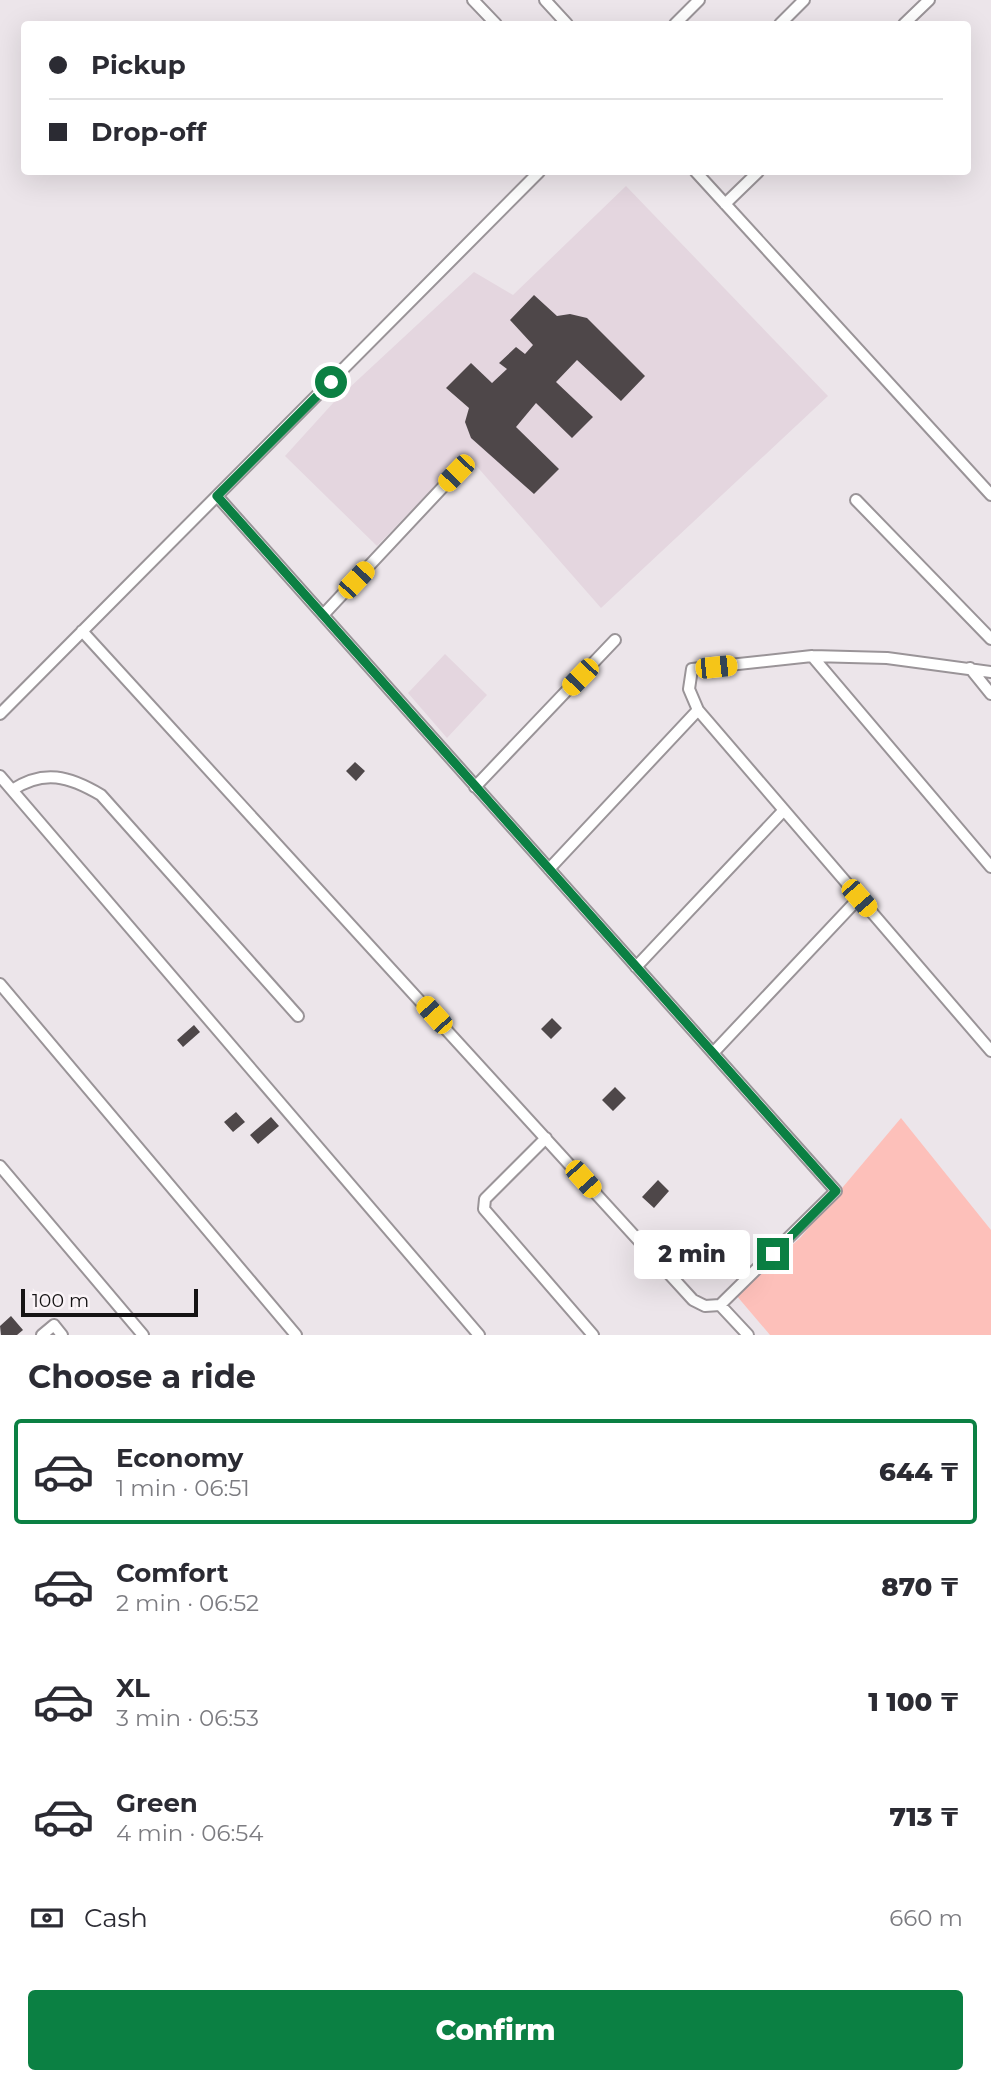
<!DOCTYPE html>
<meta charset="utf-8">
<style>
:root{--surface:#fff;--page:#f7f7f7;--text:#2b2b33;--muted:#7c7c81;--line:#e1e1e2;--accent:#0b8043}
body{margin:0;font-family:Montserrat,sans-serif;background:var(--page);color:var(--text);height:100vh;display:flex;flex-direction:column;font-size:26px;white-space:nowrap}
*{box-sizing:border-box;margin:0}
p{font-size:23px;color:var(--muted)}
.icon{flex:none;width:38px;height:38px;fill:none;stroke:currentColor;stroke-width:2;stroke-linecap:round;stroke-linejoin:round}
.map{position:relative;height:1335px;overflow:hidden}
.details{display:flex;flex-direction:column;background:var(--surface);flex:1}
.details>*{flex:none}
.hud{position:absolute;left:21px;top:21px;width:950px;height:154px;border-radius:7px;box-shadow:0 7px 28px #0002;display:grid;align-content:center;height:154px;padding:0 28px;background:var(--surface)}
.scale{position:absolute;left:21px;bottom:18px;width:177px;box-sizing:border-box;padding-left:7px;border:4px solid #151314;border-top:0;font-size:19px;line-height:24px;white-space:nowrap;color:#151314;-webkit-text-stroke:5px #faf3f7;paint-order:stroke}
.end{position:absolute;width:32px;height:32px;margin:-16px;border:9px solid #0b8043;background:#fff;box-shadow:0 0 0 4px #fff}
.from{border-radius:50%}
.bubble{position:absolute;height:49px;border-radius:7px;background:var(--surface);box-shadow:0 7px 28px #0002;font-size:23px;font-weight:800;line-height:49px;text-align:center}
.car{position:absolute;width:21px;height:42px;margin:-21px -10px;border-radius:9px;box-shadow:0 0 5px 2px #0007;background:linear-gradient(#f5c518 24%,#345 0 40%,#f5c518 0 76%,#345 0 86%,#f5c518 0)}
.hud b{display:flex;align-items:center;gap:24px;height:66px;font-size:26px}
.hud b+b{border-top:2px solid var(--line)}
.hud i{width:18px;height:18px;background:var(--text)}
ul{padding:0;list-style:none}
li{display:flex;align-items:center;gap:21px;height:105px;margin:0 14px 10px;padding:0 14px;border:4px solid transparent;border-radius:7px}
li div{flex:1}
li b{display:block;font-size:26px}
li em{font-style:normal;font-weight:800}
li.on{border-color:var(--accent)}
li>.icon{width:63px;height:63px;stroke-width:1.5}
h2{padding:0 28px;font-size:32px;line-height:84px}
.pay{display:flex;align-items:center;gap:18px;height:77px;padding:0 28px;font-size:26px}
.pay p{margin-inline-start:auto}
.cta{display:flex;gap:14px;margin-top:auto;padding:14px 28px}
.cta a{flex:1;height:80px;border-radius:7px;background:var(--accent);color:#fff;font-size:28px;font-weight:800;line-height:80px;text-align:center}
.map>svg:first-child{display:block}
.built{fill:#e4d6df}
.green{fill:#fdc0ba}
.building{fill:#4e4749}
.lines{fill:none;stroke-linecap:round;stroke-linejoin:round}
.minor-casing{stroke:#9a9498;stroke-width:14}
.minor{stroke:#fff;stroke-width:10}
.route{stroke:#0b8043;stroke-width:9}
</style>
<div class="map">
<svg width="991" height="1335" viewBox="0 0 991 1335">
<rect width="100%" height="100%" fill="#ece5ea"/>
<path class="built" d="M626,186L828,396L601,608L466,454L377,546L285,456L334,402L474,272L513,295Z
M445,654L487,695L447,738L408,693Z"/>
<path class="green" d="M901,1118L991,1230V1335H770L736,1295L800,1238Z"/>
<path class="building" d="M534,295L557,316L570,314L587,318L645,376L621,401L577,360L556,382L593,417L572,438L536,403L516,427L559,469L534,494L471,438L465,422L469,408L446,388L471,363L492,383L507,369L499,363L516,347L525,354L533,345L510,320Z
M355,762L365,771L356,781L346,771Z
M552,1018L562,1028L551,1039L541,1029Z
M194,1025L200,1032L183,1047L177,1040Z
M615,1087L626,1098L613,1111L602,1100Z
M236,1112L245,1122L233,1132L224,1122Z
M271,1117L279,1126L258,1144L250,1135Z
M658,1180L669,1191L654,1208L642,1197Z
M11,1316L23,1330L17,1335H1L0,1326Z"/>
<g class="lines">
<defs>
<path id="minor" d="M473,0L496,24
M545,0L567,24
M675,24L699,0
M780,24L804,0
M904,24L929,0
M696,172L991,495
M725,204L758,172
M217,496L836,1191L720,1305
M856,500L991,639
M323,615L456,473
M82,631L693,1300L705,1306L720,1305L748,1335
M812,656L991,867
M970,668L991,694
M991,672L887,658L812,656L692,669L689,689L698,710L991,1051
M0,714L539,172
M0,776L479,1335
M475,787L615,640
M12,790C44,769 69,776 101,795L298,1016
M549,869L698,710
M636,967L784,810
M0,984L296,1335
M713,1053L859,898
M546,1138L485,1199L484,1209L593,1335
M0,1166L143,1335
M42,1335L54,1325L62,1335"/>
</defs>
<use href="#minor" class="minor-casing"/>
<use href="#minor" class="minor"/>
</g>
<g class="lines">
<path class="route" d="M331,382L217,496L836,1191L773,1254"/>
</g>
</svg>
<div class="scale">100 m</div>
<i class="end from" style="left:331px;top:382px"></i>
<i class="end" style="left:773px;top:1254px"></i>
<div class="bubble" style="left:634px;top:1230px;width:116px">2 min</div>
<i class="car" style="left:456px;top:473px;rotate:224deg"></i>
<i class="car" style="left:356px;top:580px;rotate:43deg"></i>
<i class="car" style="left:716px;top:667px;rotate:84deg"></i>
<i class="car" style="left:580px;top:677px;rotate:224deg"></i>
<i class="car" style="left:859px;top:898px;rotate:139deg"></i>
<i class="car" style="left:434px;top:1015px;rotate:318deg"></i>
<i class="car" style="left:583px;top:1179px;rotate:138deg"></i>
<div class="hud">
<b><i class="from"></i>Pickup</b>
<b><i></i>Drop-off</b>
</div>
</div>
<section class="details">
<h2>Choose a ride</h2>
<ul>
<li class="on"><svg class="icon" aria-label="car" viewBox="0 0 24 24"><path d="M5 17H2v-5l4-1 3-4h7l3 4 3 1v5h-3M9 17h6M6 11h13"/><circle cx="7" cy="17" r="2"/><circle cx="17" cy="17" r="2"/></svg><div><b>Economy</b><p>1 min · 06:51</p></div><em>644 ₸</em></li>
<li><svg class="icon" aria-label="car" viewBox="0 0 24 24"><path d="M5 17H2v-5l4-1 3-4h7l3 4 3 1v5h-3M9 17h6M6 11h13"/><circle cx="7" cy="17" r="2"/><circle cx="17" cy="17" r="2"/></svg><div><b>Comfort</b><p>2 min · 06:52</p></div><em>870 ₸</em></li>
<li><svg class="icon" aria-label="car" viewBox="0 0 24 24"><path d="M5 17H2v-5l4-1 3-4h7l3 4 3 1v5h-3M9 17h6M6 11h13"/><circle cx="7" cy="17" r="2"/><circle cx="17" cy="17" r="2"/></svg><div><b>XL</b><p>3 min · 06:53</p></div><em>1 100 ₸</em></li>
<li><svg class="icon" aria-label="car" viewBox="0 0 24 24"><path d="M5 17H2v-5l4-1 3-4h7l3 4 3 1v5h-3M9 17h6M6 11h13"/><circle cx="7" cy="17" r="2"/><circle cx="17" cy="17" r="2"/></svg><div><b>Green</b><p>4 min · 06:54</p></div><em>713 ₸</em></li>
</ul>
<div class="pay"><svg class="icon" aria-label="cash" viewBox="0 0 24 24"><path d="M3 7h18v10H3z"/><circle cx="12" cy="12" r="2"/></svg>Cash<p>660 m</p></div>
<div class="cta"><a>Confirm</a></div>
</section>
